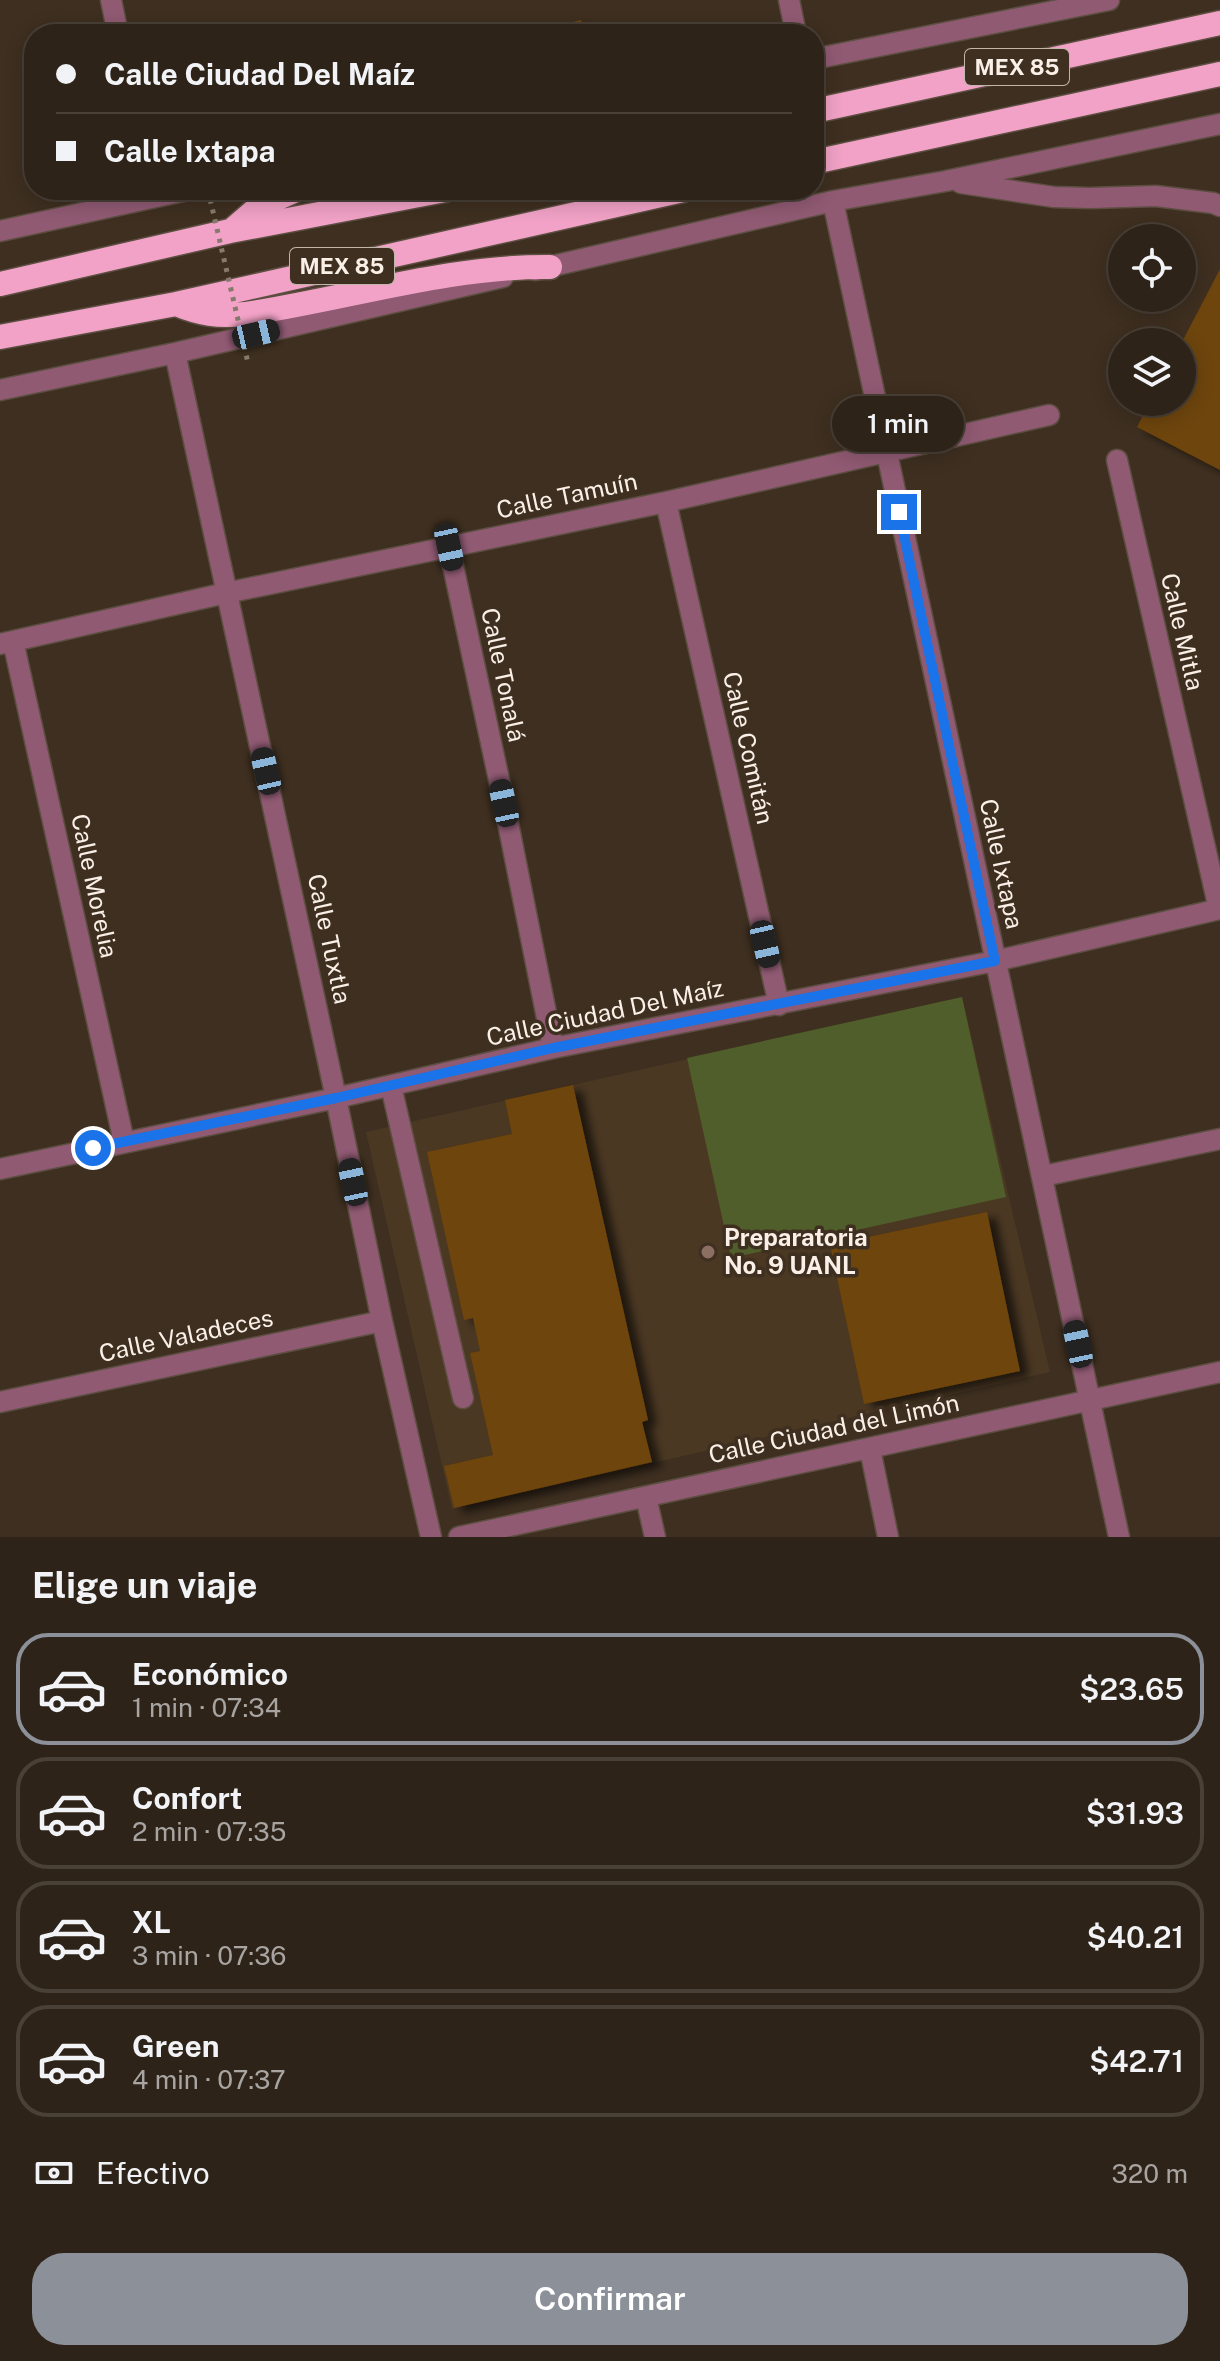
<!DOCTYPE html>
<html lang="es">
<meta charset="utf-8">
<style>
:root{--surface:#2e2318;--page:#362b21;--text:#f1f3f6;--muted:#a7a4a2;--line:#494037;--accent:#8c9099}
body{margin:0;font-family:"Public Sans",sans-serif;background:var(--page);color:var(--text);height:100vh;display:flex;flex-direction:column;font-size:30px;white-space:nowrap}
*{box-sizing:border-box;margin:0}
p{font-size:26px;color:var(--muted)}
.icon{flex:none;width:44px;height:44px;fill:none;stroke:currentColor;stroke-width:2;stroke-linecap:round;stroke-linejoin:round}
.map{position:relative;height:1537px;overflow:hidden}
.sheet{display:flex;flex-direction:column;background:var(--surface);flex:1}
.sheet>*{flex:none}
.banner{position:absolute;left:24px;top:24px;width:800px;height:176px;border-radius:32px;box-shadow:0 4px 20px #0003,0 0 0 2px var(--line);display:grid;align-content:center;height:176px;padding:0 32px;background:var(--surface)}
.tools{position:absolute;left:1108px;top:224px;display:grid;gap:16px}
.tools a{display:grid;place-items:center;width:88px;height:88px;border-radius:50%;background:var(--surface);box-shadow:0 4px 20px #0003,0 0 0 2px var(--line);font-size:40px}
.end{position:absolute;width:36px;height:36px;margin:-18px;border:10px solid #1a73e8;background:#fff;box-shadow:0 0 0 4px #fff}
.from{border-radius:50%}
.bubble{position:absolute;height:56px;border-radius:28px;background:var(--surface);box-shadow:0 4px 20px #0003,0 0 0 2px var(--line);font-size:26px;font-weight:600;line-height:56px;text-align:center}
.car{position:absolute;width:24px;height:48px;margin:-24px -12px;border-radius:10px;box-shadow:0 0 6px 2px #0007;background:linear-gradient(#222 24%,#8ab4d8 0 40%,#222 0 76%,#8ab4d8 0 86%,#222 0)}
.banner b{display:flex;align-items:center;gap:28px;height:76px;font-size:30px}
.banner b+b{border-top:2px solid var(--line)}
.banner i{width:20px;height:20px;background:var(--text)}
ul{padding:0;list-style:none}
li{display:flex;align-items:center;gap:24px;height:112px;margin:0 16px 12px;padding:0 16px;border:4px solid var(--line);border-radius:32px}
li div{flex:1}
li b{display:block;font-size:30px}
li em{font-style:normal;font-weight:600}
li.selected{border-color:var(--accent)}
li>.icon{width:72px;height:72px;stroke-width:1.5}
h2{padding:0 32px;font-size:36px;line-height:96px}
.pay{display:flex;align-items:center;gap:20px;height:88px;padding:0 32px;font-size:30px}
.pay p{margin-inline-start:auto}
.action{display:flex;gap:16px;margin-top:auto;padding:16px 32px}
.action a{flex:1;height:92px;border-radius:32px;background:var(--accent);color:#fff;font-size:32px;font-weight:600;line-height:92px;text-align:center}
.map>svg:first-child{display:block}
.built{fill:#4b3823}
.green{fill:#4f5e2a}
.building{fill:#6e4408;filter:url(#shadow)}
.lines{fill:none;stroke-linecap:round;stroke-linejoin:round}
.minor-casing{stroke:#5c4e40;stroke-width:23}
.highway-casing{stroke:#5c4e40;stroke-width:27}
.minor{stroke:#905a73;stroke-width:20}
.highway{stroke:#f1a2c6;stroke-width:24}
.path-bridge{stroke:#877a6d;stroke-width:5;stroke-dasharray:4 6;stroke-linecap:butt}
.route{stroke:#1a73e8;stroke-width:10}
.education-dot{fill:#8d6e63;stroke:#3e2f20;stroke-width:3}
.labels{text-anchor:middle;stroke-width:7;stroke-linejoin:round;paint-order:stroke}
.shield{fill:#3e2f20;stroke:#c2b6ab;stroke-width:2}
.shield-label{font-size:22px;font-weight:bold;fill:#faf0e7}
.street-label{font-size:24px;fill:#faf0e7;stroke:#3e2f20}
.poi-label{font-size:24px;font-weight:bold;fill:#faf0e7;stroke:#3e2f20;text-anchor:start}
</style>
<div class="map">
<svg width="1220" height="1537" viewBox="0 0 1220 1537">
<defs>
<filter id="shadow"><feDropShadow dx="9" dy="5" stdDeviation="4" flood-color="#0009"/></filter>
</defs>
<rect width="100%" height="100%" fill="#3e2f20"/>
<path class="built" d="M962,997L1050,1372L452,1509L366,1132Z"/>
<path class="green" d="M962,997L1006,1197L731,1258L687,1058Z"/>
<path class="building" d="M581,20L585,34H528V33Z
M1220,269V470L1137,427L1150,402H1182V342Z
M573,1085L648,1420L642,1422L652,1462L454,1508L444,1466L493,1455L470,1353L480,1351L473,1318L464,1320L427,1152L512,1134L505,1100Z
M987,1212L1020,1371L864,1404L830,1245Z"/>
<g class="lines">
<defs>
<path id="minor" d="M111,0L118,34
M789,0L796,34
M814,59L1109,0
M961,183L1054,197L1090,198L1156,196L1213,203L1220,206
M833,201L1119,1537
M0,231L188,190
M535,270L833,201L946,181L1220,124
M175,353L336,1098L382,1321L431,1537
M0,390L175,353L503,277
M1117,460L1219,909
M666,502L779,1005
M449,547L504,803L553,1048
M13,641L124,1142
M0,644L226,593L666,502L1049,415
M391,1086L463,1398
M0,1169L336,1098L553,1048L995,961L1220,909
M1043,1176L1220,1139
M0,1402L382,1321
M870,1449L888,1537
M646,1497L655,1537
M459,1537L1220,1372"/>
<path id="highway" d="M814,111L1220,23
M814,162L1220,74
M231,231L260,206L296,190
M0,284L230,231L445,190
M176,304C200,314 219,317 245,314C347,299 447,266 550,267
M0,337L176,304L683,190"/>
</defs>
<use href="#minor" class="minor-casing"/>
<use href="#highway" class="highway-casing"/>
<use href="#minor" class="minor"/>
<use href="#highway" class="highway"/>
<path class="path-bridge" d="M208,190L248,363"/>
</g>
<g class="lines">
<path class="route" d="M93,1148L336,1098L553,1048L995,961L899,512"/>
</g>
<circle class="education-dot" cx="708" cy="1252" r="8"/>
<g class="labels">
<g class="shield">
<rect x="965" y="49" width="104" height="36" rx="6"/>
<rect x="290" y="248" width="104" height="36" rx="6"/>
</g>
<g class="shield-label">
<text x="1017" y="75">MEX 85</text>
<text x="342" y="274">MEX 85</text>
</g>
<g class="street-label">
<text transform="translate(567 496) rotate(-12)" y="8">Calle Tamuín</text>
<text transform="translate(1182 632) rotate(77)" y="8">Calle Mitla</text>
<text transform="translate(503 675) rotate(78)" y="8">Calle Tonalá</text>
<text transform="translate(748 748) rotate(77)" y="8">Calle Comitán</text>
<text transform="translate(1001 864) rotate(78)" y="8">Calle Ixtapa</text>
<text transform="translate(94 886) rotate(78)" y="8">Calle Morelia</text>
<text transform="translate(329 939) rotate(78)" y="8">Calle Tuxtla</text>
<text transform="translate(605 1013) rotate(-12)" y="8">Calle Ciudad Del Maíz</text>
<text transform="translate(186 1336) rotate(-12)" y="8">Calle Valadeces</text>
<text transform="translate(834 1429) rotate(-12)" y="8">Calle Ciudad del Limón</text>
</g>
<g class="poi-label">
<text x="724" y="1246">Preparatoria<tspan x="724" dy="28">No. 9 UANL</tspan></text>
</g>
</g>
</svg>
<div class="tools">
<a><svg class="icon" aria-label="locate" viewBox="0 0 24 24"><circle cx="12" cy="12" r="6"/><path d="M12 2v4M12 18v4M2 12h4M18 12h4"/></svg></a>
<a><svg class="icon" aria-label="layers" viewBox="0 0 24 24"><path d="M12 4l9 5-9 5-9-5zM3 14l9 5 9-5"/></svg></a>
</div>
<i class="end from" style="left:93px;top:1148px"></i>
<i class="end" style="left:899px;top:512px"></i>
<div class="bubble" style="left:832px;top:396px;width:132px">1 min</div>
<i class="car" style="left:256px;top:334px;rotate:77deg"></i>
<i class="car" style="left:449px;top:547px;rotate:168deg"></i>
<i class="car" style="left:266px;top:771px;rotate:347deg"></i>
<i class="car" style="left:504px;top:803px;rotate:348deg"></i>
<i class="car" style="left:765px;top:944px;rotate:167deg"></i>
<i class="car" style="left:353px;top:1182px;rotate:348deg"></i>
<i class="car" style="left:1078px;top:1344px;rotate:348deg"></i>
<div class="banner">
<b><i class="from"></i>Calle Ciudad Del Maíz</b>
<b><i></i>Calle Ixtapa</b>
</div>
</div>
<section class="sheet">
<h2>Elige un viaje</h2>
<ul>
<li class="selected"><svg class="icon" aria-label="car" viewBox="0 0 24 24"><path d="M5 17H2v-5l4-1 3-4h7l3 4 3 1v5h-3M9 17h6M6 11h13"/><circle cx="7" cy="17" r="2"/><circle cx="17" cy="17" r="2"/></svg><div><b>Económico</b><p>1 min · 07:34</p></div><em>$23.65</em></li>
<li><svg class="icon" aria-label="car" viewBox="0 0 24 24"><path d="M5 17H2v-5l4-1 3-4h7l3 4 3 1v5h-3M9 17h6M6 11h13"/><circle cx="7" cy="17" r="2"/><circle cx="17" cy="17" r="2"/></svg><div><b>Confort</b><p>2 min · 07:35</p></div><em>$31.93</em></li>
<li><svg class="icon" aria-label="car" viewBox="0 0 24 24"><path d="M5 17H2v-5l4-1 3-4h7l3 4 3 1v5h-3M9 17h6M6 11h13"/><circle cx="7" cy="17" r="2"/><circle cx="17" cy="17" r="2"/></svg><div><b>XL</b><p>3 min · 07:36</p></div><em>$40.21</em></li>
<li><svg class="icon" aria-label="car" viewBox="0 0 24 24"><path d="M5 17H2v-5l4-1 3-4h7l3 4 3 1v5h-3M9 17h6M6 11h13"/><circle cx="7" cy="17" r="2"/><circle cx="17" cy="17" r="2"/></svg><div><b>Green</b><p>4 min · 07:37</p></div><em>$42.71</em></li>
</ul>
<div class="pay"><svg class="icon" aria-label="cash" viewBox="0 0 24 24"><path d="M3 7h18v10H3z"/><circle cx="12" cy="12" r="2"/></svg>Efectivo<p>320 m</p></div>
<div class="action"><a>Confirmar</a></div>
</section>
